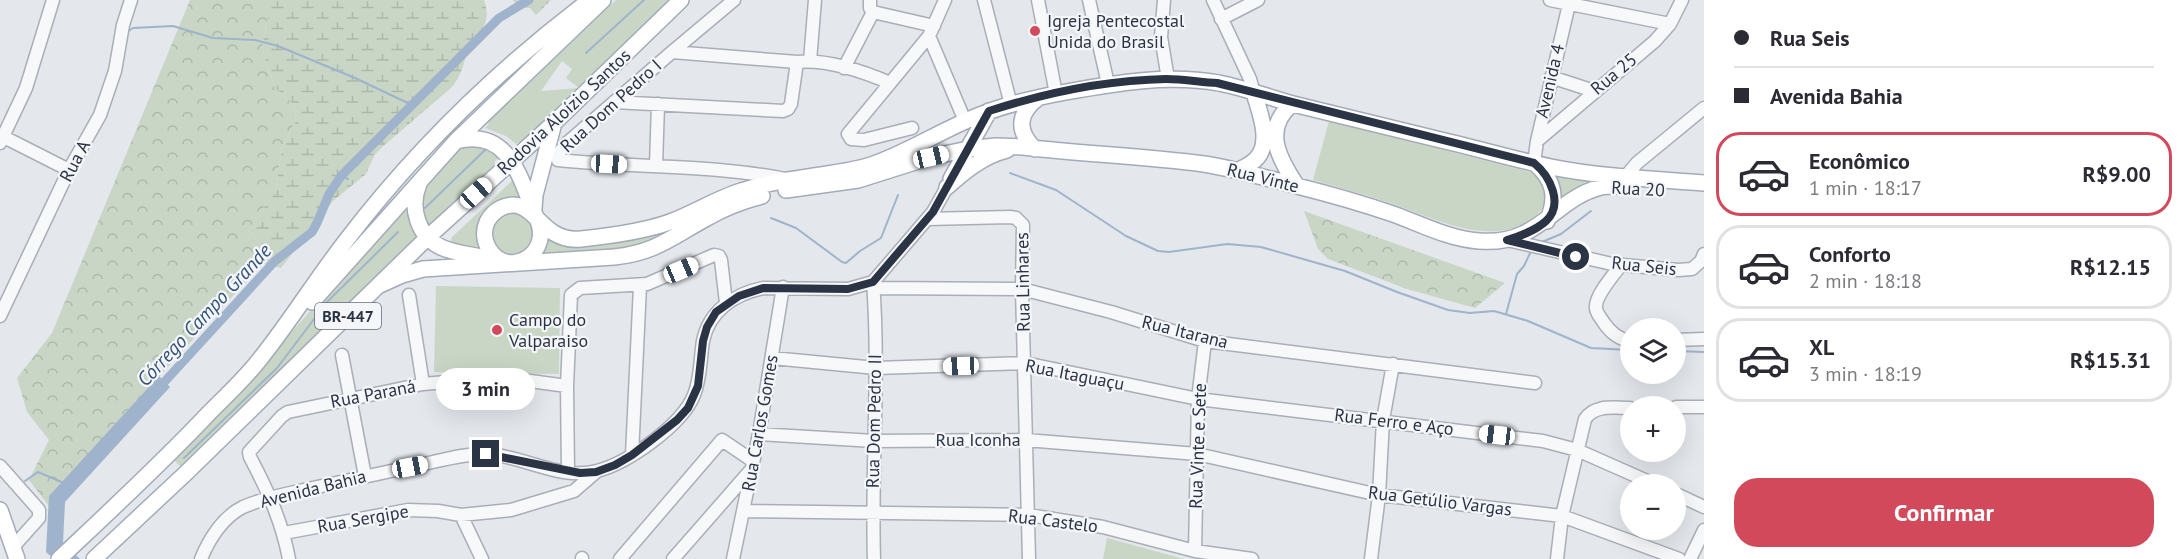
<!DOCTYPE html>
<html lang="pt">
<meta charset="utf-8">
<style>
:root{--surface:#fff;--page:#f7f7f7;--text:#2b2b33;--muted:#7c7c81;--line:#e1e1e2;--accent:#d1495b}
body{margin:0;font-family:"PT Sans",sans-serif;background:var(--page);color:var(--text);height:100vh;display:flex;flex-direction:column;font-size:22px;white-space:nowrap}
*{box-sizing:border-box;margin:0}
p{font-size:20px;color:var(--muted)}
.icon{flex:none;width:33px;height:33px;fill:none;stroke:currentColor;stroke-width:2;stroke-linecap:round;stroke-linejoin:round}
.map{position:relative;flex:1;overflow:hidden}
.panel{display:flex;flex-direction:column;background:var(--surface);width:480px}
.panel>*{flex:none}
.hud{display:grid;align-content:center;height:132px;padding:0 30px;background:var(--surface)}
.tools{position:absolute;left:1620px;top:318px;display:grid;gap:12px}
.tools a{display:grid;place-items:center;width:66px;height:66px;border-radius:50%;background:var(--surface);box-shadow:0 6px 24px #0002;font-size:30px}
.end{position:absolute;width:27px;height:27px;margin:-14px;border:8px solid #2b3445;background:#fff;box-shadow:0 0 0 3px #fff}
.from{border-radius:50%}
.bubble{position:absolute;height:42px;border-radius:21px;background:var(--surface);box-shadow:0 6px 24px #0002;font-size:20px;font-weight:700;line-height:42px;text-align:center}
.car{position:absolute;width:18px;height:36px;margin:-18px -9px;border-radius:8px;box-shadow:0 0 4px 2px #0007;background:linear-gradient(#fff 24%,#345 0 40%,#fff 0 76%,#345 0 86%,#fff 0)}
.hud b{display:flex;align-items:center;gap:21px;height:57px;font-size:22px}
.hud b+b{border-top:2px solid var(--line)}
.hud i{width:15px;height:15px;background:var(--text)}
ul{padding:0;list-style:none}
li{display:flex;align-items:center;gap:18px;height:84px;margin:0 12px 9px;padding:0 18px;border:3px solid var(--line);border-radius:24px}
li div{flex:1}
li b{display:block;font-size:22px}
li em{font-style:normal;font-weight:700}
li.active{border-color:var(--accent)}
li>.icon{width:54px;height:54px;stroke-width:1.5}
.primary-button{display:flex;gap:12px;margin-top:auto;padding:12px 30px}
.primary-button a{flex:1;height:69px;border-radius:24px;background:var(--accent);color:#fff;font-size:24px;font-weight:700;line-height:69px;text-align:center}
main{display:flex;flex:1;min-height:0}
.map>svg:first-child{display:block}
.green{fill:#c9d6c5;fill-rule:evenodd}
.forest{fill:url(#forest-crowns)}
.wetland{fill:url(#wetland-marsh)}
.water{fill:#9fb4cc}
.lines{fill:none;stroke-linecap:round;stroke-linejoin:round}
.stream{stroke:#9fb4cc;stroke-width:2}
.canal{stroke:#9fb4cc;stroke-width:9}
.minor-casing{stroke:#a9aeb7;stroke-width:15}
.major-casing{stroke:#a3abb8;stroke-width:18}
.minor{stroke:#f7f8fa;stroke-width:12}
.major{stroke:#fff;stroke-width:15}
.route{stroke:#2b3445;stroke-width:8}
.poi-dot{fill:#d1495b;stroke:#f4f6f9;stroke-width:2}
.labels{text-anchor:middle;stroke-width:4.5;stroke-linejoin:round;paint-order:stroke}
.shield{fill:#f4f6f9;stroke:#676e7b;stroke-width:1.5}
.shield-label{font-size:16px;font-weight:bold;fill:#2b3445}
.poi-label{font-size:18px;fill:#2b3445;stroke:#f4f6f9;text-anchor:start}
.street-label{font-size:18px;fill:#2b3445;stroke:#f4f6f9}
.water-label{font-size:20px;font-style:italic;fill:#34527a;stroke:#f4f6f9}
</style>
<main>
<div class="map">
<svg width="1704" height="559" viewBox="0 0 1704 559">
<defs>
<pattern id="forest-crowns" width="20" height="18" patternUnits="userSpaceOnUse" patternTransform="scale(1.5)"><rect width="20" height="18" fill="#c9d6c5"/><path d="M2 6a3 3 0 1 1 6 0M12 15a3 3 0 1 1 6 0" fill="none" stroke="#adb8ab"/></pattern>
<pattern id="wetland-marsh" width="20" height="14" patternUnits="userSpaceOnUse" patternTransform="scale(1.5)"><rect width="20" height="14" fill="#c9d6c5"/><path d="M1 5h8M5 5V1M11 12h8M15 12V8" fill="none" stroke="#adb8ab"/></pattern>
</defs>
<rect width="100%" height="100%" fill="#e4e7ec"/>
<path class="green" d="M616,0H674L521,144L519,142L516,144L506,136L485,128L489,124L487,122ZM562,61L572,69L566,78L579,88L541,91Z
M1329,121L1530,172C1539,179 1546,187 1545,199C1544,209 1538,215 1529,221C1484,248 1429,215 1384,201C1361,193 1337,187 1313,180Z
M465,146H492L499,158L494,162L496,166L432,226L425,224L419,208L422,188L456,151Z
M1556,176L1591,179L1562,197Z
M513,180L519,195L517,199L478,231L480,250L450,244L452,237Z
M770,190L644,248L539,255L548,237L567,242Z
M402,209L406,210L411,227L419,238L182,468L173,459L269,357Z
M491 234a22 22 0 1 1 44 0a22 22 0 1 1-44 0Z
M436,286L560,288L559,374L434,372Z
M1107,538L1184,559H1103Z"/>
<path class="forest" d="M190,0H268V14L262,50L275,88L294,105L296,120L282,149L275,194L257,215L249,231L264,248V264L250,277L50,496L49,506L29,480L49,440L27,412L17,378L52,333Z
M1304,211L1505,283L1475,308L1407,289L1328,259L1318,249Z"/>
<path class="wetland" d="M268,0H484C494,28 473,36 466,57C462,69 460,77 452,87L381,148L374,156L366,174L333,201L281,268L264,264V248L249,231L257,215L275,194L282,149L296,120L294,105L275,88L262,50L268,14Z
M513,0H551L536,15L530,8H518Z"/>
<path class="water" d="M159,376L170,387L65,502L63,543L80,559H54L46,552L49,496Z"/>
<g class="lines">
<path class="stream" d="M127,32L133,28L173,26L213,38L255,40L278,46L355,78L412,105
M586,53L644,0
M1010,173L1056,190L1126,236L1158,251L1169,252L1227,244L1261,247L1345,271L1397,292L1448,310L1470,313L1494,311L1528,321L1591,348L1630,350
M341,176L348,179
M425,208L486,149
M771,218L796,228L842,262L846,263L860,251L881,238L898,195
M1542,242L1561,234L1591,211
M1506,314L1517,274L1524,266L1531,251
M1676,351L1704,352
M184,458L277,368L327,302L398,232
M25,481L38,472L64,483"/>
<path class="canal" d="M157,390L275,261L312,232L317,223L329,194L341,176L499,18L529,0"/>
<defs>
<path id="minor" d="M870,0V8L873,12L934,26
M984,0L1011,105
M1038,0L1056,94
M1089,0L1108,84
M1164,0L1161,37L1168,79
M1213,0L1250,79L1254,93
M1550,0L1670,24
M1221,19L1258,0
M929,36L965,121
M672,52L734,0
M810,61L815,0
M844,68L873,12
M1551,77L1594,91
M614,102L783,111L788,109L791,104L797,62
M912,128L864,140L851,139L848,134L929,36L945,0
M0,135L69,170
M1537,141L1655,41L1670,24L1682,0
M0,143L26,88L53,0
M1534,163L1537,141L1570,0
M656,166L658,104
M1626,176L1637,163L1704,108
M785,179C711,164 634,168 558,160L557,155L567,143L672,52L797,62C828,59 862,71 890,83
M927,219L1010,217L1016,218L1023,225L1022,289L1029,559
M1507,240L1612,264L1678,270L1692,269L1701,261L1704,254
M1621,265C1614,274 1596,295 1596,306C1595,312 1601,318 1604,323C1611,333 1618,338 1630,342
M873,282C880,374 871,467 874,559
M873,288L1022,289L1111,312L1205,341L1535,383
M409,295L423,384
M0,316L69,170L100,115L115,71L123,25L131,0
M1676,340L1704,339
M342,355L365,476
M772,358L876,368L1025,363L1198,399L1543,441L1577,450L1654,484
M1676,407H1704
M759,434L874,441L1026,440L1197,454L1379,495L1562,516L1679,559
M632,455L640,286
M0,466L39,510V518L13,547
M568,472L567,386L571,295L580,288L647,284L714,255L719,256L721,260L726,303
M1676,494L1704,507
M744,511L1029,515L1103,527L1195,551L1252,559
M461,515L482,559
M284,533L408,510L438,511L461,515L511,510L574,491L596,472
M1195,551L1198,399L1205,341
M201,559C209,539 223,517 243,507C263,498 287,494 308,489C345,481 382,473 419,465C440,461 464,453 486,454C522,455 560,481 597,471C628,463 682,425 694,395C701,378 700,359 703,341C709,311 734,294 763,288L848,289L873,282L933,212L947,187
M289,559C282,522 268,491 250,457L249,452L282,416L288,412L423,384L481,379L530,381L567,386
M582,559V558
M620,559L722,440L753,461
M673,559L750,471
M733,559L759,434L783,287
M1371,559L1379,495L1383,420L1393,364
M1557,559L1562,516L1585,419C1595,404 1614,408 1630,408
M1690,559L1704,530"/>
<path id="major" d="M1292,104C1262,129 1279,159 1297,186
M456,141C510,127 520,179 536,217C555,252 509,281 489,249C484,241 483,231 487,222C490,216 495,211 501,208C526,196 536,223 554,233C562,238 571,240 581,239C610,236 642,232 670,222C694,213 716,199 741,191C758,186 777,181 795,179C820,174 846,173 871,165C910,152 946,127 985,113C1011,103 1039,97 1066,92C1116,83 1168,74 1219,83C1244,88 1268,97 1293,104C1345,117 1397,129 1449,142C1483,150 1517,160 1551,167C1601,177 1653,179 1704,183
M1035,149C1016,131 1018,113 1038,98
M1534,163C1554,179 1558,198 1547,221
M1237,171C1243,168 1252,164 1257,158C1272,141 1259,111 1254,93
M951,179L989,111
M419,184C409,207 418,238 443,248C458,254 478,256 494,259
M947,187C965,171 983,156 1007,150
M786,190L858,180L931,157L968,149L996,146L1023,147C1083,154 1144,156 1204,164C1235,169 1266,178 1297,186C1329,194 1361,203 1393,214C1421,224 1449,239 1479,241C1540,246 1553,199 1601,187C1611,185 1622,186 1632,187
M534,209L535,195L554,123
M380,285L402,275L423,269L614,257C655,253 672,237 707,218C724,208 743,201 762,196
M312,302L456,141L603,0
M0,510L17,559
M59,559C110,511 161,464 209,413C225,397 242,381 256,364C288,325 314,282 345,242C416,149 496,71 590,0
M94,559L186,473L428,237L554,123L681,0"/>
</defs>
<use href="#minor" class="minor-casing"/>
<use href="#major" class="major-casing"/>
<use href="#minor" class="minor"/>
<use href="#major" class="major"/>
</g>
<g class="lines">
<path class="route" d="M486,454L580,473L596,472L615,465L632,455L677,420L688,408L698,386L703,341L707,327L716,312L739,296L763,288L848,289L873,282L933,212L989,111C1045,93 1107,80 1166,79C1183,79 1200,82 1217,83L1534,163C1550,176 1564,204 1546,221C1535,231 1520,236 1507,240L1576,257"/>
</g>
<g class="poi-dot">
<circle cx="1035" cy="31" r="6"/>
<circle cx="497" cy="330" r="6"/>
</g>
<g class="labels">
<rect class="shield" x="315" y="303" width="66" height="26" rx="4.5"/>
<g class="shield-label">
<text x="348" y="322">BR-447</text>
</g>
<g class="poi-label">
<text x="1047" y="27">Igreja Pentecostal<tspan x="1047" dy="21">Unida do Brasil</tspan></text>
<text x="509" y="326">Campo do<tspan x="509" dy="21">Valparaiso</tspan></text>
</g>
<g class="street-label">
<text transform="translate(1614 74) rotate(-40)" y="6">Rua 25</text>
<text transform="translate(1550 81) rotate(-77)" y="6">Avenida 4</text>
<text transform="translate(611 106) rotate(-42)" y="6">Rua Dom Pedro I</text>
<text transform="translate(564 112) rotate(-43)" y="6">Rodovia Aloízio Santos</text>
<text transform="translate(75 161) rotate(-62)" y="6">Rua A</text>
<text transform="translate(1263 178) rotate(14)" y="6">Rua Vinte</text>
<text transform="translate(1638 189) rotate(3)" y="6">Rua 20</text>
<text transform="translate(1644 266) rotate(6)" y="6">Rua Seis</text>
<text transform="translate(1023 282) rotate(-91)" y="6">Rua Linhares</text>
<text transform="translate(1185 332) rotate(14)" y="6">Rua Itarana</text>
<text transform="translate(1075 375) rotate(11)" y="6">Rua Itaguaçu</text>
<text transform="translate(373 394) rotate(-11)" y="6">Rua Paraná</text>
<text transform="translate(874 421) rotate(-89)" y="6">Rua Dom Pedro II</text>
<text transform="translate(1394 422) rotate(7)" y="6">Rua Ferro e Aço</text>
<text transform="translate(760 423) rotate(-80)" y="6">Rua Carlos Gomes</text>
<text x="978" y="446">Rua Iconha</text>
<text transform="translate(1198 446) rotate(-88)" y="6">Rua Vinte e Sete</text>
<text transform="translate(313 489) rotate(-14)" y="6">Avenida Bahia</text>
<text transform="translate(1440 501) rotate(7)" y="6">Rua Getúlio Vargas</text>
<text transform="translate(363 519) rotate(-10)" y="6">Rua Sergipe</text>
<text transform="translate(1053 521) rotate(7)" y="6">Rua Castelo</text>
</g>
<g class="water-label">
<text transform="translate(204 315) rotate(-47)" y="7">Córrego Campo Grande</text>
</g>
</g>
</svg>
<div class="tools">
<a><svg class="icon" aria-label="layers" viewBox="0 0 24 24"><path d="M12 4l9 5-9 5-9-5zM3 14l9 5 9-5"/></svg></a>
<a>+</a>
<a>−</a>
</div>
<i class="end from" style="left:1576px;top:257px"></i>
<i class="end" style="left:486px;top:454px"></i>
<div class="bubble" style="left:436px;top:368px;width:99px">3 min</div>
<i class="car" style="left:931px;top:157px;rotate:77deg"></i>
<i class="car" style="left:609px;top:164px;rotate:93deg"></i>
<i class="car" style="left:476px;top:193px;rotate:48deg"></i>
<i class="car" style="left:681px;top:270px;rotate:67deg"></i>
<i class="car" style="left:961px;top:366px;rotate:268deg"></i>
<i class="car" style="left:1497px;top:435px;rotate:277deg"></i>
<i class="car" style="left:410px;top:467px;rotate:79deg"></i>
</div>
<section class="panel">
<div class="hud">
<b><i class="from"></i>Rua Seis</b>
<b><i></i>Avenida Bahia</b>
</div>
<ul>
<li class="active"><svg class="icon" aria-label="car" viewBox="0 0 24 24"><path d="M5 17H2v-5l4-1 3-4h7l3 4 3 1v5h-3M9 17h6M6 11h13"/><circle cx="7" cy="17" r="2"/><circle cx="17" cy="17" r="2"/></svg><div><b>Econômico</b><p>1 min · 18:17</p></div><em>R$9.00</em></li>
<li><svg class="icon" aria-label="car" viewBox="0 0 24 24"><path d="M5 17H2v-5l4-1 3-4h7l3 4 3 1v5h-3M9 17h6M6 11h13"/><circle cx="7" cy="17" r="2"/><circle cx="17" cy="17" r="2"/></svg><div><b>Conforto</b><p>2 min · 18:18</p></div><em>R$12.15</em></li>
<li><svg class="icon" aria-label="car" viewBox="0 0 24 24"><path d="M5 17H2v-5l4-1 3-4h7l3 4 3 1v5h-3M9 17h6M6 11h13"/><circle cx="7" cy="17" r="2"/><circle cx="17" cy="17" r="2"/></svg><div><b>XL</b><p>3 min · 18:19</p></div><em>R$15.31</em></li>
</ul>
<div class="primary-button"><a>Confirmar</a></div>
</section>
</main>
